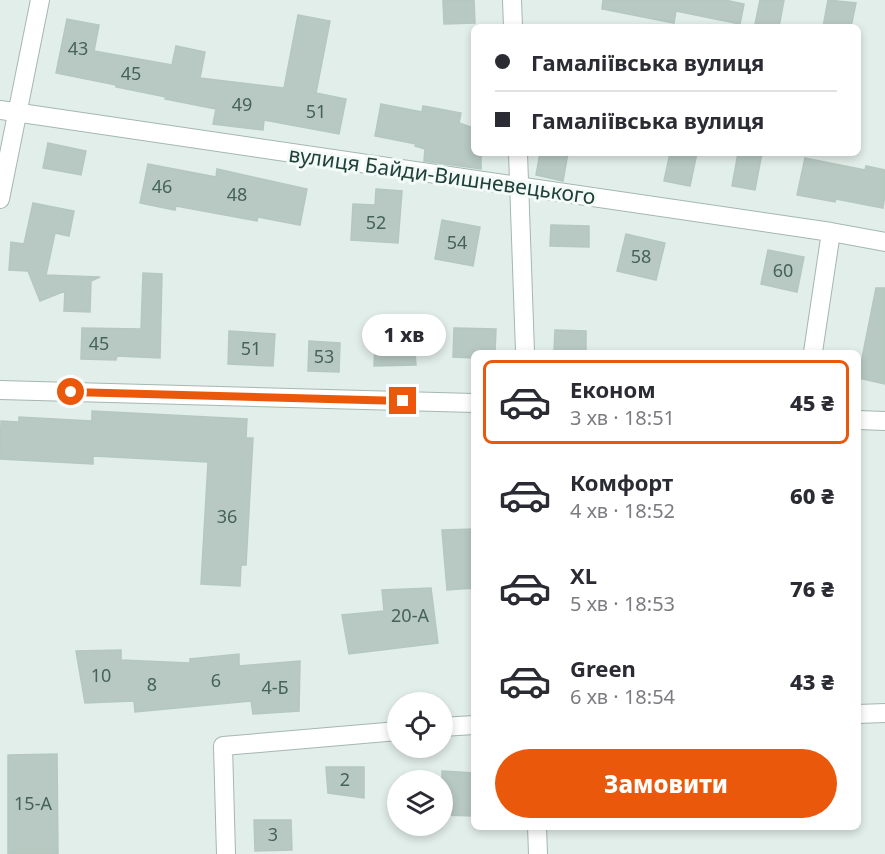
<!DOCTYPE html>
<html lang="uk">
<meta charset="utf-8">
<style>
:root{--surface:#fff;--page:#f7f7f7;--text:#2b2b33;--muted:#7c7c81;--line:#e1e1e2;--accent:#ea580c}
body{margin:0;font-family:"Noto Sans",sans-serif;background:var(--page);color:var(--text);height:100vh;display:flex;flex-direction:column;font-size:22px;white-space:nowrap}
*{box-sizing:border-box;margin:0}
p{font-size:20px;color:var(--muted)}
.icon{flex:none;width:33px;height:33px;fill:none;stroke:currentColor;stroke-width:2;stroke-linecap:round;stroke-linejoin:round}
.map{position:relative;flex:1;overflow:hidden}
.details{position:absolute;left:471px;top:350px;width:390px;height:480px;display:flex;flex-direction:column;background:var(--surface);border-radius:9px;box-shadow:0 3px 9px #0003}
.details>*{flex:none}
.banner{position:absolute;left:471px;top:24px;width:390px;height:132px;border-radius:9px;box-shadow:0 3px 9px #0003;display:grid;align-content:center;height:132px;padding:0 24px;background:var(--surface)}
.tools{position:absolute;left:387px;top:692px;display:grid;gap:12px}
.tools a{display:grid;place-items:center;width:66px;height:66px;border-radius:50%;background:var(--surface);box-shadow:0 3px 9px #0003;font-size:30px}
.end{position:absolute;width:27px;height:27px;margin:-14px;border:8px solid #ea580c;background:#fff;box-shadow:0 0 0 3px #fff}
.from{border-radius:50%}
.bubble{position:absolute;height:42px;border-radius:21px;background:var(--surface);box-shadow:0 3px 9px #0003;font-size:20px;font-weight:800;line-height:42px;text-align:center}
.banner b{display:flex;align-items:center;gap:21px;height:57px;font-size:22px}
.banner b+b{border-top:2px solid var(--line)}
.banner i{width:15px;height:15px;background:var(--text)}
ul{padding:10px 0 0;list-style:none}
li{display:flex;align-items:center;gap:18px;height:84px;margin:0 12px 9px;padding:0 12px;border:3px solid transparent;border-radius:9px}
li div{flex:1}
li b{display:block;font-size:22px}
li em{font-style:normal;font-weight:800}
li.selected{border-color:var(--accent)}
li>.icon{width:54px;height:54px;stroke-width:1.5}
.cta{display:flex;gap:12px;margin-top:auto;padding:12px 24px}
.cta a{flex:1;height:69px;border-radius:36px;background:var(--accent);color:#fff;font-size:24px;font-weight:800;line-height:69px;text-align:center}
.map>svg:first-child{display:block}
.building{fill:#b7c9c2;stroke:#b4c8c0;stroke-width:1.5}
.lines{fill:none;stroke-linecap:round;stroke-linejoin:round}
.minor-casing{stroke:#a4b7b1;stroke-width:20}
.minor{stroke:#fff;stroke-width:18}
.route{stroke:#ea580c;stroke-width:8}
.labels{text-anchor:middle;stroke-width:6;stroke-linejoin:round;paint-order:stroke}
.number-label{font-size:18px;fill:#46635b}
.street-label{font-size:21px;fill:#204139;stroke:#f3faf7}
</style>
<div class="map">
<svg width="885" height="854" viewBox="0 0 885 854">
<rect width="100%" height="100%" fill="#e2eee9"/>
<path class="building" d="M443,0H474L475,23L444,24Z
M603,0H725L744,4L740,24L676,11L674,23L602,9Z
M760,0H784L779,27L755,24Z
M828,0L856,3L851,27H823Z
M298,15L330,21L316,93L346,99L339,134L264,120L263,130L213,124L216,109L165,99L166,97L116,87V85L56,73L67,19L99,25L94,51L172,65L176,46L205,52L200,78L284,88Z
M381,104L422,112L423,106L461,113L459,123L474,128V153H481V169L424,161L425,149L415,146L416,144L375,136Z
M48,143L86,151L81,175L43,168Z
M540,153H568L563,181L536,175Z
M670,153H697L690,186L664,181Z
M738,153H762L755,190L732,186Z
M805,158L865,170L866,166L885,170V195L883,208L836,199L835,202L797,195Z
M148,164L216,177L217,169L307,189L300,225L258,217L257,221L176,206L175,210L140,203Z
M376,189L402,191L398,243L351,240L353,204L375,205Z
M33,203L74,211L69,236L55,233L46,275L100,277L91,281L90,312L64,311L65,291L40,301L28,271L9,270L11,242L24,244Z
M442,220L480,227L473,266L435,259Z
M551,225L589,226V247L550,246Z
M626,234L665,243L656,280L617,271Z
M768,250L804,257L797,292L761,284Z
M143,273L162,274L160,358L117,356L116,360L81,359L82,328L141,329Z
M876,288H885V384L858,378Z
M454,328L496,329L495,352H474V358L453,357Z
M555,330L586,331V352H554Z
M229,331L275,334L273,366L228,364Z
M309,341L340,343L339,372L308,371Z
M414,342L416,365L374,366L375,343Z
M92,411L247,419L246,438H253L246,565H241L240,586L201,584L208,462L93,456V464L0,459L1,421L19,422V417L92,421Z
M474,529V588L447,590L442,530Z
M431,588L438,643L349,654L342,615L384,611L382,590Z
M121,650V660L190,663V659L239,654V666L300,661L299,711L253,714L251,701L135,712L134,701L85,703L76,651Z
M57,754L58,854H8V755Z
M326,767H364V798L328,793Z
M442,771L474,773V816L442,815Z
M254,820H291L292,850L255,851Z"/>
<g class="lines">
<defs>
<path id="minor" d="M512,0L513,27
M0,110L831,232L885,242
M518,153L525,352
M0,199L40,0
M813,352L831,232
M0,390L474,403
M858,420L885,421
M858,714L885,713
M442,727L474,725
M537,826L538,854
M226,854L223,746L398,731"/>
</defs>
<use href="#minor" class="minor-casing"/>
<use href="#minor" class="minor"/>
</g>
<g class="lines">
<path class="route" d="M71,392L403,401"/>
</g>
<g class="labels">
<g class="number-label">
<text x="78" y="55">43</text>
<text x="131" y="80">45</text>
<text x="242" y="111">49</text>
<text x="316" y="118">51</text>
<text x="162" y="193">46</text>
<text x="237" y="201">48</text>
<text x="376" y="229">52</text>
<text x="457" y="249">54</text>
<text x="641" y="263">58</text>
<text x="783" y="277">60</text>
<text x="99" y="350">45</text>
<text x="251" y="355">51</text>
<text x="324" y="363">53</text>
<text x="227" y="523">36</text>
<text x="410" y="622">20-А</text>
<text x="101" y="682">10</text>
<text x="216" y="687">6</text>
<text x="152" y="691">8</text>
<text x="275" y="694">4-Б</text>
<text x="345" y="786">2</text>
<text x="33" y="810">15-А</text>
<text x="273" y="841">3</text>
</g>
<g class="street-label">
<text transform="translate(442 176) rotate(8)" y="7">вулиця Байди-Вишневецького</text>
</g>
</g>
</svg>
<div class="tools">
<a><svg class="icon" aria-label="locate" viewBox="0 0 24 24"><circle cx="12" cy="12" r="6"/><path d="M12 2v4M12 18v4M2 12h4M18 12h4"/></svg></a>
<a><svg class="icon" aria-label="layers" viewBox="0 0 24 24"><path d="M12 4l9 5-9 5-9-5zM3 14l9 5 9-5"/></svg></a>
</div>
<i class="end from" style="left:71px;top:392px"></i>
<i class="end" style="left:403px;top:401px"></i>
<div class="bubble" style="left:362px;top:314px;width:84px">1 хв</div>
<div class="banner">
<b><i class="from"></i>Гамаліївська вулиця</b>
<b><i></i>Гамаліївська вулиця</b>
</div>
<section class="details">
<ul>
<li class="selected"><svg class="icon" aria-label="car" viewBox="0 0 24 24"><path d="M5 17H2v-5l4-1 3-4h7l3 4 3 1v5h-3M9 17h6M6 11h13"/><circle cx="7" cy="17" r="2"/><circle cx="17" cy="17" r="2"/></svg><div><b>Економ</b><p>3 хв · 18:51</p></div><em>45 ₴</em></li>
<li><svg class="icon" aria-label="car" viewBox="0 0 24 24"><path d="M5 17H2v-5l4-1 3-4h7l3 4 3 1v5h-3M9 17h6M6 11h13"/><circle cx="7" cy="17" r="2"/><circle cx="17" cy="17" r="2"/></svg><div><b>Комфорт</b><p>4 хв · 18:52</p></div><em>60 ₴</em></li>
<li><svg class="icon" aria-label="car" viewBox="0 0 24 24"><path d="M5 17H2v-5l4-1 3-4h7l3 4 3 1v5h-3M9 17h6M6 11h13"/><circle cx="7" cy="17" r="2"/><circle cx="17" cy="17" r="2"/></svg><div><b>XL</b><p>5 хв · 18:53</p></div><em>76 ₴</em></li>
<li><svg class="icon" aria-label="car" viewBox="0 0 24 24"><path d="M5 17H2v-5l4-1 3-4h7l3 4 3 1v5h-3M9 17h6M6 11h13"/><circle cx="7" cy="17" r="2"/><circle cx="17" cy="17" r="2"/></svg><div><b>Green</b><p>6 хв · 18:54</p></div><em>43 ₴</em></li>
</ul>
<div class="cta"><a>Замовити</a></div>
</section>
</div>
